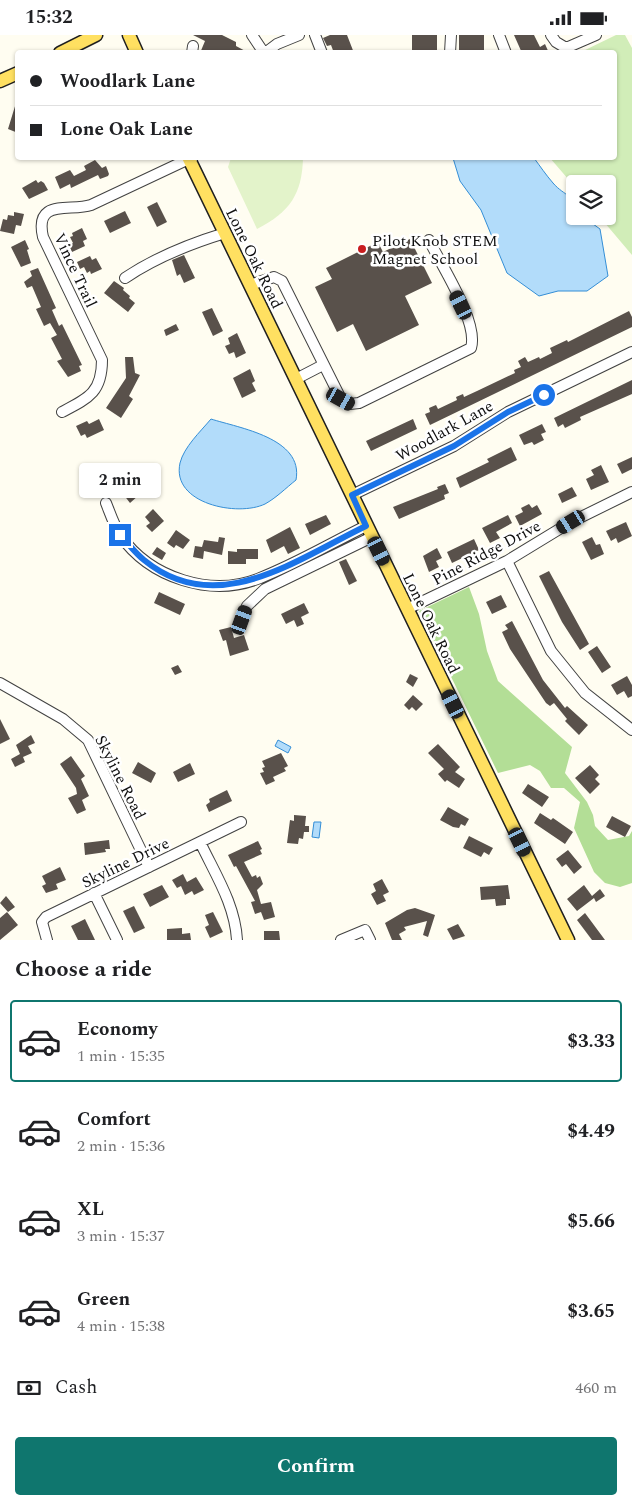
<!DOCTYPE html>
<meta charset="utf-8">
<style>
:root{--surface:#fff;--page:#f2f2f2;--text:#202124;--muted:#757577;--line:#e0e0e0;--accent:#0f766e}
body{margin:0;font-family:Spectral,serif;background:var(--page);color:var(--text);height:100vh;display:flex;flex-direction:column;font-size:19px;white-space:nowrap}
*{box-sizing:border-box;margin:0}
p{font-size:16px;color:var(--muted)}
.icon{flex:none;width:28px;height:28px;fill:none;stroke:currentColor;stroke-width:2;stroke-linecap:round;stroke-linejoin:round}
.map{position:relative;height:905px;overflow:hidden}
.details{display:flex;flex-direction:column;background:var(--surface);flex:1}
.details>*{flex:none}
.hud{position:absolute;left:15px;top:15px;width:602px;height:110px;border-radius:5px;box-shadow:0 1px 4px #0004;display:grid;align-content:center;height:110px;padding:0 15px;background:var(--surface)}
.tools{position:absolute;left:566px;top:140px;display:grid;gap:10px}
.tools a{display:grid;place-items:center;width:50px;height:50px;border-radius:5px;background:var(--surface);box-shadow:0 1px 4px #0004;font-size:25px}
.end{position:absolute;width:22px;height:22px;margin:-11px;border:6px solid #1a73e8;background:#fff;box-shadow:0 0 0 2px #fff}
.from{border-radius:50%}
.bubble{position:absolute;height:35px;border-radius:5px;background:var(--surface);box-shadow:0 1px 4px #0004;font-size:16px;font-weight:700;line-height:35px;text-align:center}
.car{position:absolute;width:15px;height:30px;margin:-15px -8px;border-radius:6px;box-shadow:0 0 4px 1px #0007;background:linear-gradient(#222 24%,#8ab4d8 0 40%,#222 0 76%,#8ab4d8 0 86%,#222 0)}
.hud b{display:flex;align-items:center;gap:18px;height:48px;font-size:19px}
.hud b+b{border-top:1px solid var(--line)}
.hud i{width:12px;height:12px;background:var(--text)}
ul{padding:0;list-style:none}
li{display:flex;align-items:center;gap:15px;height:82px;margin:0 10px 8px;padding:0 5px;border:2px solid transparent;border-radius:5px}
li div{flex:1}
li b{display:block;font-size:19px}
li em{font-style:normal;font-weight:700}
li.on{border-color:var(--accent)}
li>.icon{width:45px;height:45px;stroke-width:1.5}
h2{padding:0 15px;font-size:22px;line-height:60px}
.pay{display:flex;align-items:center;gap:12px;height:55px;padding:0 15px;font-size:19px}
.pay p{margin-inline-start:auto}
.button{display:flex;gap:10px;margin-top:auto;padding:10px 15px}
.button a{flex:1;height:58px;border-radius:5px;background:var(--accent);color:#fff;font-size:20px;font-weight:700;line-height:58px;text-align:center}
.status{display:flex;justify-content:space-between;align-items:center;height:35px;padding:0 25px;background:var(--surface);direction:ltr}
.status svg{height:14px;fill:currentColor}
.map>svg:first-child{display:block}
.green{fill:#d1edb8}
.forest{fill:#b3de96}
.pitch{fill:#e3f3ca}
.water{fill:#b2dcfa;stroke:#348ed6}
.building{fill:#59514b}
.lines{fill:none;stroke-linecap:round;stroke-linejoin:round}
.minor-casing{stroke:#424242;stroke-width:12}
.major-casing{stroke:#202020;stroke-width:15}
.minor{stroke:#fff;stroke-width:10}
.major{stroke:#ffe061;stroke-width:12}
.route{stroke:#1a73e8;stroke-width:6}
.poi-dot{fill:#c91d1e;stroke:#fff;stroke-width:2}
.labels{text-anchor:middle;stroke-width:5;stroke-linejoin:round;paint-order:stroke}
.poi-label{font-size:16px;fill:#0f0f0f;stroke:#fff;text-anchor:start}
.street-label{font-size:16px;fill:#0f0f0f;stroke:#fff}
</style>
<div class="status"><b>15:32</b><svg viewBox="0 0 49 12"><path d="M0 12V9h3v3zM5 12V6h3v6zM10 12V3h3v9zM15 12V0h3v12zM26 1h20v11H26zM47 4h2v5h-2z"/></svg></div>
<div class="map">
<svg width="632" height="905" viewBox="0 0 632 905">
<rect width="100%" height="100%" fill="#fffdf1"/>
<path class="green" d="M616,0H625L632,13V220L599,181H608V149H575V152L550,123L615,122V18L581,17Z"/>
<path class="forest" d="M469,552L479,579L487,616L498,646L572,712L565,738L587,767L593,780L595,791L608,805L629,801L632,796V848L620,852L605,848L594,837L574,793L580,767L564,753H551L540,736L530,730L498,738L419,576Z"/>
<path class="pitch" d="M231,123H303C302,159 290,177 257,194L228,132Z"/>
<path class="water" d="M453,123H534C540,131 546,140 553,148C565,162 575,158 575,181H582L600,194L608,241L587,256H558L539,261L507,238L481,175L460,146Z
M211,384C239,393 304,403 296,445C286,453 276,463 265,469C238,482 171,469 180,428C184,412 200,397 211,384Z
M278,705L291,712L288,718L275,711Z
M314,787H321L319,803L312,802Z"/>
<path class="building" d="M193,0H222L236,7V11L249,18H200L205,6Z
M330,0H347L354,18H334L331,10L327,11L323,3Z
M412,0H437V18H412Z
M459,0H484V18H459Z
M514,0H534L540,12L545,9L549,18H522Z
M16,68H18V98L8,94Z
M95,125L102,133L106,131L109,139L108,141L100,144L98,140L71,153L70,149L60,154L55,142L70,135L74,141L86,135L84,131Z
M36,145L38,148L41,146L44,148L48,155L29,164L22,153Z
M157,167L167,187L157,192L147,172Z
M125,176L131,188L110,198L104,186Z
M14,177L24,179L21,191L16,190L14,199L0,196L3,184L7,185L8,180L14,181Z
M82,193L87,204L83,206L85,211L72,217L69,210L73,208L70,202L73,201L72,198Z
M410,204L432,248L405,261L419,290L366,316L353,289L337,297L315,252L332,244L326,233L378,207L383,217Z
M25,205L29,214L27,215L31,228L21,232L11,212Z
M184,220L195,243L184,248L180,239L177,241L172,225Z
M90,221L92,225L96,223L102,234L91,239L90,236L87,238L84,232L80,234L77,227Z
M38,233L56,273L52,275L59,291L62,289L82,330L79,331L81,336L68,342L57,326L62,324L51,303L57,300L50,288L44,291L36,274L41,272L32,251L27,253L24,247L32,241L30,236Z
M114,246L124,253L123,255L130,261L129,263L135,268L128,277L104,258Z
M212,273L223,296L213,301L202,277Z
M629,276L632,282V292L430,390L425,379L430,377L429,373L436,370L438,374L457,365L456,362L463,359L464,362L477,356L515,338L514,335L521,332L518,326L525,322L528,327L539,322L540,324L552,318L550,313L567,305L568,307Z
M176,289L179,295L166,301L164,295Z
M237,298L246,318L236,323L234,317L229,319L225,311L230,309L228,303Z
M125,322H133L135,338L140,340L129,361L133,364L121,383L106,373L126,343Z
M250,334L255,346L252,348L256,356L242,363L233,343Z
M632,345V359L580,382L581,385L565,393L563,389L558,392L554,383Z
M99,384L104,395L87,403L85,399L81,401L76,391L87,386L89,389Z
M413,384L417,394L371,416L366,406Z
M542,389L546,397L541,399L544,405L534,410L532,407L524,410L519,400Z
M511,412L517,425L460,453L456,443L489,427L487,424Z
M632,422V434L622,439L617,429Z
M601,430L609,447L591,455L586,444L594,440L591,435Z
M122,433L128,440L125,443L139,460L130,468L120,455L124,451L114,440Z
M445,449L449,458L444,460L445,464L399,484L393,472L438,454L437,452Z
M572,452L577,461L562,468L558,459Z
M529,469L532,473L537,470L542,479L520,491L515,481L523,477L521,473Z
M153,474L164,486L152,497L146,491L150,488L145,482Z
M326,480L331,489L310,500L305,489Z
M508,480L512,488L496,497L500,503L490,508L482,493Z
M626,487L632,501L618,508L616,503L611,506L606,496Z
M290,492L300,513L288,519L284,511L271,518L266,505Z
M176,495L190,505L183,514L176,510L174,513L167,508Z
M219,502L225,503L222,520L204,516L203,524L193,522L195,511L202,512L204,505L218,507Z
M592,502L596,510L600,509L604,519L591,525L582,507Z
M474,504L479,515L452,528L447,517Z
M157,512L166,518L162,525L152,519Z
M437,513L442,523L436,526L439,532L429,537L423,521Z
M237,514H258V524H246V529H228V516L237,517Z
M346,524L357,546L349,550L339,527Z
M549,536L589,609L580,615L562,587L539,541Z
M159,557L185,569L180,580L154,568Z
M501,560L507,572L492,579L486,567Z
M304,568L309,578L301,582L304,589L297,592L294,585L286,589L281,579Z
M512,586L543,645L565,673L567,671L588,690L579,700L565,686L567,684L554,668L550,671L546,668L510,614L502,597L508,594L505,590Z
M231,592L234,603L244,600L249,615L230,621L226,605L223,606L219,595Z
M597,611L611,632L602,638L588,617Z
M178,630L182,637L175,640L171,633Z
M410,639L418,643L413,652L406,647Z
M627,641L632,650V661L628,663L624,656L617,660L611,650Z
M413,660L423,669L416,676L412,672L409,675L404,670Z
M0,684L10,704L0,709Z
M31,700L35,708L28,711L32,718L23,722L25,727L15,732L11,724L20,719L16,710Z
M438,709L460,732L455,737L465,744L459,753L447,745L445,747L438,739L444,734L428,718Z
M281,718L288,731L284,733L286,736L273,742L275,746L266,750L260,738L264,737L262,733L265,732L262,726Z
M71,721L85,741L81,744L89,761L82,765L86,775L77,779L68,763L77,759L76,753L60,729Z
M138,727L156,738L151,748L132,738Z
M190,728L195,739L178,747L173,737Z
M590,730L599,740L595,744L600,749L590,759L575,743Z
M528,749L549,762L542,772L522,758Z
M227,755L232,766L209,777L206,770L210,767L209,764Z
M448,772L469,784L465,791L461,789L459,793L453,792L440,785Z
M540,778L551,785L553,783L573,797L565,809L534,788Z
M294,780L306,781L305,791H309V797H304L303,804L299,803L298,809L287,808L290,785L294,786Z
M612,781L631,791L625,802L606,792Z
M469,801L493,813L489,820L484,817L481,822L463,813Z
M109,805L110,814H105L106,817L85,820L84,808Z
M258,806L262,814L260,815L262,819L244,827L252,842L256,840L257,843L260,841L263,849L257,855L261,869L271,867L275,882L264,885L261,877L255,879L251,867L255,866L236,831L234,832L228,820Z
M568,815L582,832L574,839L566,829L562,832L556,824Z
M60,832L66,845L56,849L58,854L46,858L42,851L46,849L42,841Z
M183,839L187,847L196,842L204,855L194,860L192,856L185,860L181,851L177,853L172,845Z
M382,844L389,857L383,860L386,866L377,870L371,859L376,856L373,849Z
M162,850L169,862L150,872L143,859Z
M508,850L510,864H506V870L496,871L495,864L481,865L480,852Z
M584,850L592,861L600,854L605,861L596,867L594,863L577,876L567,864Z
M6,861L15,872L8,877L0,868Z
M134,871L145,893L134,898L123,876Z
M415,873L435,880L428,902L423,900L427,886L404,892L406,895L399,899L402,905H392L385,888L407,875Z
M7,877L18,890L0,905V883Z
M213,877L223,897L210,903L205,892L209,890L205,880Z
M585,878L605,905H592L577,885Z
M85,884L95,905H78L71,891Z
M458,889L465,901L453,905L447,894Z
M182,893V899L190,898L191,905H167V894Z
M264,896H279L280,905H264Z"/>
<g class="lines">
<defs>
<path id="minor" d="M252,0L264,18
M315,0L322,18
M499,0L506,18
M551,0L556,7L566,13L596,0
M192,18L193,11
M265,18L277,9L299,0
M450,18L451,0
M125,243C156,222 189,209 225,198
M250,250L274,242L282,246L341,364L350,369L359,368L471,313C479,287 441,230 429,205
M296,344L323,330
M62,377C89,363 102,357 102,325L43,202C34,163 70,177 91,170L193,122
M352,460L454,411L508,377L632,317
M106,468C110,478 114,490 120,500C150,543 211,563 260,543C296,529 331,508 366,491
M507,526L551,616L585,658L632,695
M407,574L507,526L571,487L632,457
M241,585L247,571L265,554L372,502
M0,648L63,684L88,705L149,832
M200,807C215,839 235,869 237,905
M94,858L117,905
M47,905L42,887L46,882L241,787
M341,905L365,895L370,905"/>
<path id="major" d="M129,0L137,18
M60,18L96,0
M0,46L18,38
M188,122L568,905"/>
</defs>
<use href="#minor" class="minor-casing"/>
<use href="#major" class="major-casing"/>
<use href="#minor" class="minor"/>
<use href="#major" class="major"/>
</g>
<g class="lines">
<path class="route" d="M120,500C128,508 135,518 144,525C217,585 297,524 366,491L352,460L454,411L508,377L544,360"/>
</g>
<circle class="poi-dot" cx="362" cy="214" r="5"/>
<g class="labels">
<g class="poi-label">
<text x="372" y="211">Pilot Knob STEM<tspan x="372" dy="18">Magnet School</tspan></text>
</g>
<g class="street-label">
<text transform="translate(255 223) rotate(64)" y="6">Lone Oak Road</text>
<text transform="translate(76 235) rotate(65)" y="6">Vince Trail</text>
<text transform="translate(444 395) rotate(-29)" y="6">Woodlark Lane</text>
<text transform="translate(486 517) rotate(-28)" y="6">Pine Ridge Drive</text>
<text transform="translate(432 588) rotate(64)" y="6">Lone Oak Road</text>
<text transform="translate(121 742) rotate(63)" y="6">Skyline Road</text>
<text transform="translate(125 827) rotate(-26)" y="6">Skyline Drive</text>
</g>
</g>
</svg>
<div class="tools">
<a><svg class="icon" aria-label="layers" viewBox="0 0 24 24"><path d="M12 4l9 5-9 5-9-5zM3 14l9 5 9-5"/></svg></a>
</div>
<i class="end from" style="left:544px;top:360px"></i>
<i class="end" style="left:120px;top:500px"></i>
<div class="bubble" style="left:79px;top:428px;width:82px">2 min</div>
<i class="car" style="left:461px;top:270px;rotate:334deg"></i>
<i class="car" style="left:341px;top:364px;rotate:119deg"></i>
<i class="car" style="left:571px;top:487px;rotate:239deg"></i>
<i class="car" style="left:379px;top:516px;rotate:154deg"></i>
<i class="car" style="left:242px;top:585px;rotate:20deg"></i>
<i class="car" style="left:453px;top:669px;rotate:334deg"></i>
<i class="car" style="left:520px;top:807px;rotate:154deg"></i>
<div class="hud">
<b><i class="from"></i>Woodlark Lane</b>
<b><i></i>Lone Oak Lane</b>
</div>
</div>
<section class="details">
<h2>Choose a ride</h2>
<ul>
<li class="on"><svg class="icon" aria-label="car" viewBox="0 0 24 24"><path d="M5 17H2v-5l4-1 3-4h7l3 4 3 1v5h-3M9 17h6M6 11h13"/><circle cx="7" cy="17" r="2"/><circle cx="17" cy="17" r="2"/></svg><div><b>Economy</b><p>1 min · 15:35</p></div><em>$3.33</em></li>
<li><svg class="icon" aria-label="car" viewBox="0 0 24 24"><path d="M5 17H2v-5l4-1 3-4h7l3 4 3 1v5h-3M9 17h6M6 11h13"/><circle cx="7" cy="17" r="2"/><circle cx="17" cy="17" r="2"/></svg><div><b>Comfort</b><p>2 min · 15:36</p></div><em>$4.49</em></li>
<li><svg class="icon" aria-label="car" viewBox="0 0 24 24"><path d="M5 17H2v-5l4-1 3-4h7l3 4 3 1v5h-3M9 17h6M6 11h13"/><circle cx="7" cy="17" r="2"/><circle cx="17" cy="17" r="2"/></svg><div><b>XL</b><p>3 min · 15:37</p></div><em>$5.66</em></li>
<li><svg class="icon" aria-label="car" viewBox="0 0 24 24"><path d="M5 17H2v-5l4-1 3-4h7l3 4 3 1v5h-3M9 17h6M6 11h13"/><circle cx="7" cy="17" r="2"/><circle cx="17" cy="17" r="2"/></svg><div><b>Green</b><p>4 min · 15:38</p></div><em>$3.65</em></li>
</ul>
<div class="pay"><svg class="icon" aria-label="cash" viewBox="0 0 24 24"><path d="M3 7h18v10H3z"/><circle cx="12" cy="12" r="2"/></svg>Cash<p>460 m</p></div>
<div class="button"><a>Confirm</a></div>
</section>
